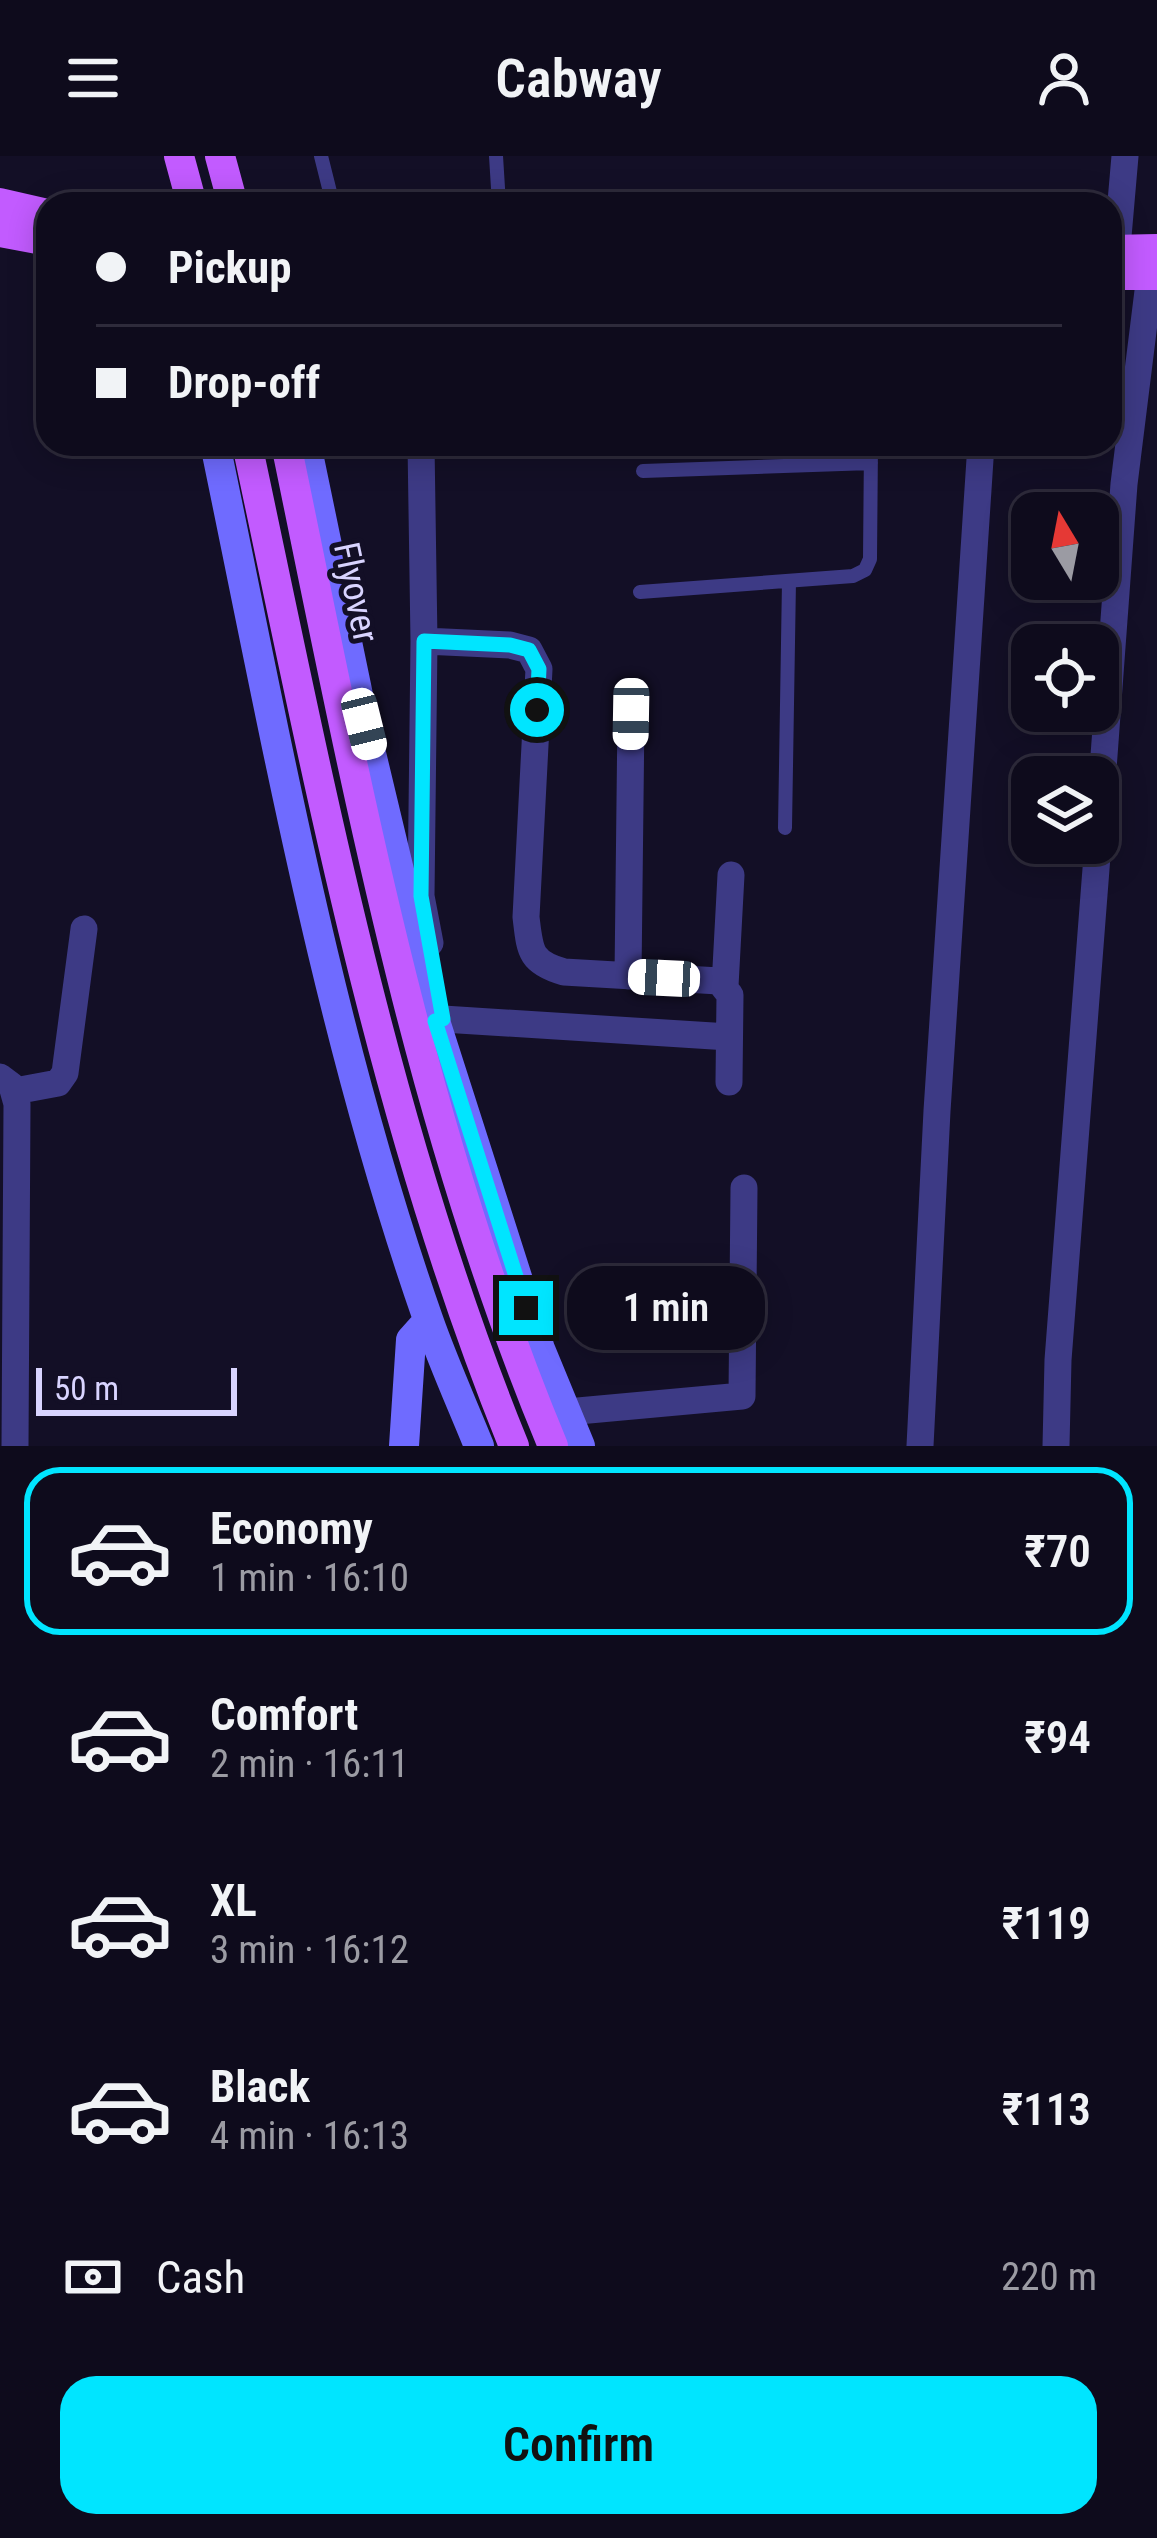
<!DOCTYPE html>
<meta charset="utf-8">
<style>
:root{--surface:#0e0b1c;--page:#1c1929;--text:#f1f3f6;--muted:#9b9ba3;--line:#2e2b3b;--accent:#00e5ff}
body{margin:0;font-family:"Roboto Condensed",sans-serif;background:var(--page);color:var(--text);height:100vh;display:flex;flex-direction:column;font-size:45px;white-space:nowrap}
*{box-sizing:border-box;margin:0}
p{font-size:39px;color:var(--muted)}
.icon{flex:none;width:66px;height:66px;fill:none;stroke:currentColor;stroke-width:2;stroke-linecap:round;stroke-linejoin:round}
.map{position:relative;height:1290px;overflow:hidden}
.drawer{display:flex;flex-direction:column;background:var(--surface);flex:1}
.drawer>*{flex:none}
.guide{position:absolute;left:36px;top:36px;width:1086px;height:264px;border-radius:36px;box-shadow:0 6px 30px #0003,0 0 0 3px var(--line);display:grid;align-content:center;height:264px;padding:0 60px;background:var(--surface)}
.needle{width:78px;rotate:350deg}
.fabs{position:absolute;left:1011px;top:336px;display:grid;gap:24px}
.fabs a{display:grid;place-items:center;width:108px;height:108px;border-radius:24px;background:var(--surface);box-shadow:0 6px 30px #0003,0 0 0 3px var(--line);font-size:60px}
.scale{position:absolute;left:36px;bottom:30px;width:201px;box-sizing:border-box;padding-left:12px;border:6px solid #d9d4ff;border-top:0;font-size:33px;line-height:42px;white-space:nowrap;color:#d9d4ff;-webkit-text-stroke:9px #130f26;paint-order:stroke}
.end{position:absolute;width:54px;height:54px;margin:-27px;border:15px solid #00e5ff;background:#111;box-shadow:0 0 0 6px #111}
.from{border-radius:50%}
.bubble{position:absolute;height:84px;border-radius:36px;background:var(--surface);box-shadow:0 6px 30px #0003,0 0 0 3px var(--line);font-size:39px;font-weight:600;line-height:84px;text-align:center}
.car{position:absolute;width:36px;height:72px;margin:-36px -18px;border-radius:15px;box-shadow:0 0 9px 3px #0007;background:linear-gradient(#fff 24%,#345 0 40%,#fff 0 76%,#345 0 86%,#fff 0)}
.guide b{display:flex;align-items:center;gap:42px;height:114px;font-size:45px}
.guide b+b{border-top:3px solid var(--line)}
.guide i{width:30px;height:30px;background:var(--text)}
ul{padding:21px 0 0;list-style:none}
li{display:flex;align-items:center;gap:36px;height:168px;margin:0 24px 18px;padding:0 36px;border:6px solid transparent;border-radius:36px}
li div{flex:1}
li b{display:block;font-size:45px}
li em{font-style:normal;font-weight:600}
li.selected{border-color:var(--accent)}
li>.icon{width:108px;height:108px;stroke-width:1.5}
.pay{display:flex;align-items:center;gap:30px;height:132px;padding:0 60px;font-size:45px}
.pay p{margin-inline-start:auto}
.cta{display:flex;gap:24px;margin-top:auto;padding:24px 60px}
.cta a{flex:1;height:138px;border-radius:36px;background:var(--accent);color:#111;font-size:48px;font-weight:600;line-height:138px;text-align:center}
header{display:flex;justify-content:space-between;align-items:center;height:156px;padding:0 60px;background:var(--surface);font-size:54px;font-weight:600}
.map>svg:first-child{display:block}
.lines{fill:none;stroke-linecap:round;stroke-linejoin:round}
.lane{stroke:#3d3a85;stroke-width:14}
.street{stroke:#3d3a85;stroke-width:27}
.secondary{stroke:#6f6bff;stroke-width:30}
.primary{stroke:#c25bff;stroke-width:30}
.route{stroke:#00e5ff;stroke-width:15}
.labels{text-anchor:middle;stroke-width:10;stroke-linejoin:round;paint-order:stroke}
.street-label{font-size:36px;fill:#d9d4ff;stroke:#130f26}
</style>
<header><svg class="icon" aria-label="menu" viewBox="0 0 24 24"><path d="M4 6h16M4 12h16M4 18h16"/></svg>Cabway<svg class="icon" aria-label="person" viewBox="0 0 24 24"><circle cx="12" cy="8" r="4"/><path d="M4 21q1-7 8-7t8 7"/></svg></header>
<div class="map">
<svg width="1157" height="1290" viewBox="0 0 1157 1290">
<rect width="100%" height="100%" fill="#130f26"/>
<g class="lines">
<path class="lane" d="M321,0L333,48
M496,0L499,48
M643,315L871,307
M640,436L853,420L865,414L870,403L871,288
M785,672L789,425"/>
<path class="street" d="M1115,115L1125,0
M421,288L424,485L421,740L430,787
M424,485L510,489L529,494L539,513L526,761C530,794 529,806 564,816L719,825L730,839L729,926
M1098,681L1124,328L1150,119
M628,820L631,558
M725,830L731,719
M443,863L729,881
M0,921L12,930L17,948L15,1290
M15,935L58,927L65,917L84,773
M567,1256L742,1240L744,1032
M920,1290L937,955L981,288
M1056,1290L1058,1204L1098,687"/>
<path class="secondary" d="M215,288C276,582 329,880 428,1163C443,1206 462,1248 479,1290
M306,288L364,568L435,865L540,1193L580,1290
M404,1290L411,1184L428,1165"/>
<path class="primary" d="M179,0L192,48
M220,0L233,48
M0,47L48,58
M0,76L48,85
M1110,94L1157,93
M1110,119H1157
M247,288C319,626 383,968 514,1290
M286,288C356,627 419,969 553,1290"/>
</g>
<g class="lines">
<path class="route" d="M526,1152L435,865L443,863L421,740L424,485L510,489L529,494L539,513L537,554"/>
</g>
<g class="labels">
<g class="street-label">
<text transform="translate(357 436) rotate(78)" y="13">Flyover</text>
</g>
</g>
</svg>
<div class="fabs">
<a><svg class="needle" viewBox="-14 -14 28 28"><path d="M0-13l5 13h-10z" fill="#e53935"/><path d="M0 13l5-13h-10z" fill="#9b9ba3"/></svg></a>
<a><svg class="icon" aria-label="locate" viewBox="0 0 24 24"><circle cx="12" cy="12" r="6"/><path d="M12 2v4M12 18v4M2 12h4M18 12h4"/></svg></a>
<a><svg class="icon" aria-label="layers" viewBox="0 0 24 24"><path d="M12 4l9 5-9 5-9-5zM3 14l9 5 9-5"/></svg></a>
</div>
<div class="scale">50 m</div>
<i class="end from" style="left:537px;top:554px"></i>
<i class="end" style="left:526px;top:1152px"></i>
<div class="bubble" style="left:567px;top:1110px;width:198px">1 min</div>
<i class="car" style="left:631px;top:558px;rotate:181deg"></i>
<i class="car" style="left:364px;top:568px;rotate:166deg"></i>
<i class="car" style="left:664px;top:822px;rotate:273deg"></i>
<div class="guide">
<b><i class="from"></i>Pickup</b>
<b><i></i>Drop-off</b>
</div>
</div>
<section class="drawer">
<ul>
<li class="selected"><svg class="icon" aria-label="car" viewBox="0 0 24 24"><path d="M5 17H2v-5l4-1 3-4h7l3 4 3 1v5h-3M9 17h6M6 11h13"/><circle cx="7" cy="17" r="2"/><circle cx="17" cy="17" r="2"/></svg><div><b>Economy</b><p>1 min · 16:10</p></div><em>₹70</em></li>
<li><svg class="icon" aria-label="car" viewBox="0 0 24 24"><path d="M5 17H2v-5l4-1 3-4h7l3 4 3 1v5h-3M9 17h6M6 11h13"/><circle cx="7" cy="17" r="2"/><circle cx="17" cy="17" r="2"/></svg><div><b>Comfort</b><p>2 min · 16:11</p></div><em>₹94</em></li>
<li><svg class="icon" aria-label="car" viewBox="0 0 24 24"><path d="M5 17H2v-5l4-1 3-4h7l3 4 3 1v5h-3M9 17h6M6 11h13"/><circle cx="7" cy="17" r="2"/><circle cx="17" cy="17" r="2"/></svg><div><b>XL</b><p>3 min · 16:12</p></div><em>₹119</em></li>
<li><svg class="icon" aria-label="car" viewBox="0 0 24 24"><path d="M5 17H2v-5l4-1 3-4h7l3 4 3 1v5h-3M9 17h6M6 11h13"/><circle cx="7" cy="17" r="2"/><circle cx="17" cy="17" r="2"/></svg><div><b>Black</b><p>4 min · 16:13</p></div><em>₹113</em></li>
</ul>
<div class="pay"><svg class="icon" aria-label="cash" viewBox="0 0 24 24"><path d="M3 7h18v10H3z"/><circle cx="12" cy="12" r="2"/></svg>Cash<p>220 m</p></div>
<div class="cta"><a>Confirm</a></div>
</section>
